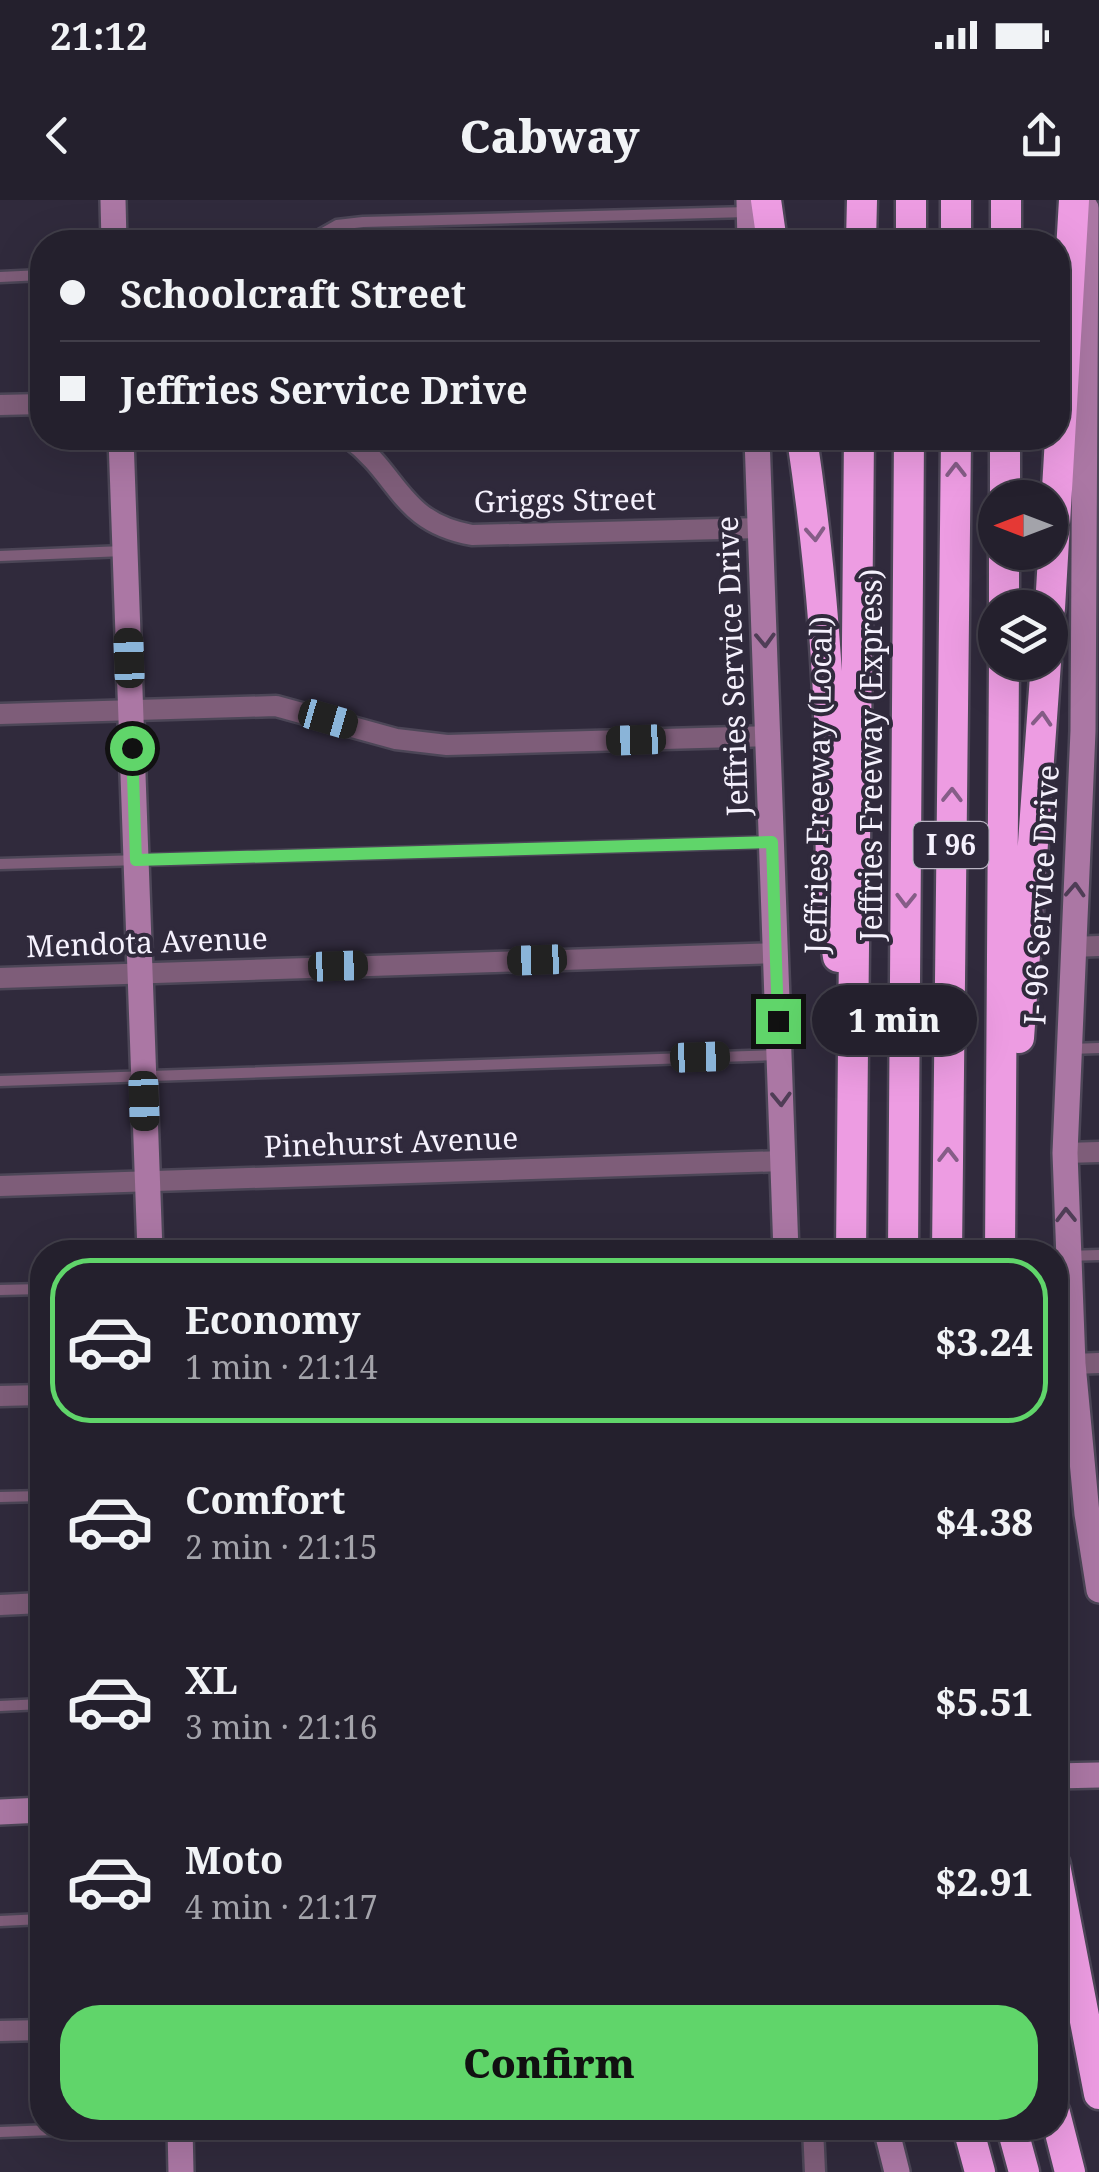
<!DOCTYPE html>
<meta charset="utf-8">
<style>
:root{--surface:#24202d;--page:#302d39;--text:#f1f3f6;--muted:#a3a3aa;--line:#413e49;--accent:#60d56a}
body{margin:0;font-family:"Noto Serif",serif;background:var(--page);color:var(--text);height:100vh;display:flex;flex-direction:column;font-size:38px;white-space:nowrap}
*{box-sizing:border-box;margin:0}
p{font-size:32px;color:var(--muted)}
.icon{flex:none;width:55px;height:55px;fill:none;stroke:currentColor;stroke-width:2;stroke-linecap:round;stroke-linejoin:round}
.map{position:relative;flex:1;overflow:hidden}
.side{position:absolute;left:30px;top:1040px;width:1038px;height:900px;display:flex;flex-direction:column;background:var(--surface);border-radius:40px;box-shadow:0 10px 40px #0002,0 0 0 2px var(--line)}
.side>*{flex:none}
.hud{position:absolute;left:30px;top:30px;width:1040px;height:220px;border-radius:40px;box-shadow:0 10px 40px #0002,0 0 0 2px var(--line);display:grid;align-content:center;height:220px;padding:0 30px;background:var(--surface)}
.needle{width:65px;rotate:270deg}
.controls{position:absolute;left:978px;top:280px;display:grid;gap:20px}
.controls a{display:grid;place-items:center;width:90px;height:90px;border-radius:50%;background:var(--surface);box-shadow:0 10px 40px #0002,0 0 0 2px var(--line);font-size:50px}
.end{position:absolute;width:45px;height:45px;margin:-22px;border:12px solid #60d56a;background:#111;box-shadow:0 0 0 5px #111}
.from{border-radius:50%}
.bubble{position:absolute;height:70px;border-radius:35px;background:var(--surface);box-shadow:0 10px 40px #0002,0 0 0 2px var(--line);font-size:32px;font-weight:800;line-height:70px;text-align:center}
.car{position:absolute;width:30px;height:60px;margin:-30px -15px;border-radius:12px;box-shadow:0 0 8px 2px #0007;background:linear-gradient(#222 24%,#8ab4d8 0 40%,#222 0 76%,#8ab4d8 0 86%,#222 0)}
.hud b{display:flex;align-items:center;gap:35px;height:95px;font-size:38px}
.hud b+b{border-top:2px solid var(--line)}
.hud i{width:25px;height:25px;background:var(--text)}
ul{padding:18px 0 0;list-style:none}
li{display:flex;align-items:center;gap:30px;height:165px;margin:0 20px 15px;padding:0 10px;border:5px solid transparent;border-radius:40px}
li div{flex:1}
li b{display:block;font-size:38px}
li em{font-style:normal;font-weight:800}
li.on{border-color:var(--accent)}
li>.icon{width:90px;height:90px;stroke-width:1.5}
.cta{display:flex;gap:20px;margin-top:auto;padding:20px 30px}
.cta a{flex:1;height:115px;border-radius:40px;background:var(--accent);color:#111;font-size:40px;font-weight:800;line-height:115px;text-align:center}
.status{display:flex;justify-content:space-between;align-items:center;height:70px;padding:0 50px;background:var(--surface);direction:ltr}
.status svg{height:28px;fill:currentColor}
header{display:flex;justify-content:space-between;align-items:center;height:130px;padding:0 30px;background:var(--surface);font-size:45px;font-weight:800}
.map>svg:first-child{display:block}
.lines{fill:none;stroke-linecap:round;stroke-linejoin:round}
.lane-casing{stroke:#4c4657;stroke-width:15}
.street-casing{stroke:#4c4657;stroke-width:25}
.secondary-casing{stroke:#4c4657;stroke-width:30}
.highway-casing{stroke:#4c4657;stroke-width:35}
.lane{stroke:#7e5d79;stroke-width:10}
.street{stroke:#7e5d79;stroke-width:20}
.secondary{stroke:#ab77a4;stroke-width:25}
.highway{stroke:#ed9ce2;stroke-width:30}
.oneway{stroke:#855d87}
.oneway2{stroke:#4f3d56}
.route{stroke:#60d56a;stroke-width:12}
.labels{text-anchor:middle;stroke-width:8;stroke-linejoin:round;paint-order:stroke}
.shield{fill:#302a3c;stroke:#bab5c3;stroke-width:2.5}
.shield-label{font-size:28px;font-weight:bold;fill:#f5f1fd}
.street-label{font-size:30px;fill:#f5f1fd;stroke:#302a3c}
</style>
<div class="status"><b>21:12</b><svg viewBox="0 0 49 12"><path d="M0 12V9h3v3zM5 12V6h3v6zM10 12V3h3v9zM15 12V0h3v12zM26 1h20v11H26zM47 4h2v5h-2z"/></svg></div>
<header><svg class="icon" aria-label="back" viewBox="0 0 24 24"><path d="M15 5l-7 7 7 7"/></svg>Cabway<svg class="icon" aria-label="share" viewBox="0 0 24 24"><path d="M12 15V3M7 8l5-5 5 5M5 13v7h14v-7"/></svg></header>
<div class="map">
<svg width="1099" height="1972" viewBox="0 0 1099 1972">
<rect width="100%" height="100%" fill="#302a3c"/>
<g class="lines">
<defs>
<path id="lane" d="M307,42L337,25L363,22L748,12
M0,77L42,75
M0,356L124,351
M0,664L769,642
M1070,849L1099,848
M0,881L778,855
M1067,1056L1099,1055
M0,1090L42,1089
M0,1297L42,1296
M0,1506L42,1504
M0,1721L42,1719
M0,1932L106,1928"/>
<path id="street" d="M0,205L42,204
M349,238C400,275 399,322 472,335L761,328
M0,514L276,506L396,539L447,545L769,536
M1072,747L1099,746
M0,778L776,753
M1065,953L1099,952
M0,986L783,961
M1073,1164L1099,1163
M0,1196L42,1195
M0,1405L42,1403
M0,1831L42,1830
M813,1928L815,1972"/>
<path id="secondary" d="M113,0L114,42
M749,0L750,42
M1086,8L1083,531L1065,953L1073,1164L1087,1314L1099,1390
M121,238L150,1052
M757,238L786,1052
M1055,1576L1099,1575
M0,1612L42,1610
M180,1928L181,1972
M886,1928L897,1972"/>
<path id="highway" d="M766,0L772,42
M861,42L862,0
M911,42V0
M956,42V0
M1006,42V0
M802,238C817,339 827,441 830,543C832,615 827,687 838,757
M1005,298V238
M1004,408V352
M1050,408L1074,0
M1019,838L1046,462
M851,1052L859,238
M903,1052L909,238
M947,1052L956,238
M1000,1052L1004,462
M1055,1665L1099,1894
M1055,1913L1070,1972
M968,1928L980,1972
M1012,1928L1024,1972"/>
</defs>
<use href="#lane" class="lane-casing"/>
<use href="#street" class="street-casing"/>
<use href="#secondary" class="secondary-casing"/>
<use href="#highway" class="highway-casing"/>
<use href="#lane" class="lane"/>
<use href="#street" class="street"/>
<use href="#secondary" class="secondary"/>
<use href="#highway" class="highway"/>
</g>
<defs><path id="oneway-chevron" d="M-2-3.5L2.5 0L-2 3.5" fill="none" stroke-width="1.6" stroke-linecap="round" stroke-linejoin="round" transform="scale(2.5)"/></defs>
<g class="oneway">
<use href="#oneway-chevron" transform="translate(956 270) rotate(-90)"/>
<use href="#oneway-chevron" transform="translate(815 334) rotate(86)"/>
<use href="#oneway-chevron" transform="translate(1042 519) rotate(-86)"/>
<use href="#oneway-chevron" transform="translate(952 595) rotate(-89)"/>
<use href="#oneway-chevron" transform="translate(906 700) rotate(91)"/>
<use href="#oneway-chevron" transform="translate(948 955) rotate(-90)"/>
</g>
<g class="oneway2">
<use href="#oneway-chevron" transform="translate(765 440) rotate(88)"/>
<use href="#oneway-chevron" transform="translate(1075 690) rotate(-87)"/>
<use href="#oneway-chevron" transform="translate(781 899) rotate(88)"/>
<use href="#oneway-chevron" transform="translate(1066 1015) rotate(-91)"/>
</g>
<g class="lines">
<path class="route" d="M132,548L136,660L772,642L778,821"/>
</g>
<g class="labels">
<rect class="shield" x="913.5" y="622" width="75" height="46" rx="8"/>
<g class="shield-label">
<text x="951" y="655">I 96</text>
</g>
<g class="street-label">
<text transform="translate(565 301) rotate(-1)" y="10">Griggs Street</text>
<text transform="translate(733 466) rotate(-92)" y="10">Jeffries Service Drive</text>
<text transform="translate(872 555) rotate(-90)" y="10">Jeffries Freeway (Express)</text>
<text transform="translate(819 585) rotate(-89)" y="10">Jeffries Freeway (Local)</text>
<text transform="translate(1042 695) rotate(-87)" y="10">I- 96 Service Drive</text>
<text transform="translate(147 743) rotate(-2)" y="10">Mendota Avenue</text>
<text transform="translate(391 943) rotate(-2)" y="10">Pinehurst Avenue</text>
</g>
</g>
</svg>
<div class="controls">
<a><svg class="needle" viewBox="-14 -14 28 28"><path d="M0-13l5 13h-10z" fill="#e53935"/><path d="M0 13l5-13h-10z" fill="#a3a3aa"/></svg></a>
<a><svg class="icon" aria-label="layers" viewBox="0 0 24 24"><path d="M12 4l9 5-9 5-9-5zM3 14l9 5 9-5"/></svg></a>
</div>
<i class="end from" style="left:132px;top:548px"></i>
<i class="end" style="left:778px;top:821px"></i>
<div class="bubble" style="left:812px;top:785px;width:165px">1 min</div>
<i class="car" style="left:129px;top:458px;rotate:358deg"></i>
<i class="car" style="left:328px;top:519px;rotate:106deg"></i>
<i class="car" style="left:636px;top:540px;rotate:268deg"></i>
<i class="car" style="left:537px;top:760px;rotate:268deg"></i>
<i class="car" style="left:338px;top:766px;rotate:88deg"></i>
<i class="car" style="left:700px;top:857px;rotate:88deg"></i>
<i class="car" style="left:144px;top:901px;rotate:178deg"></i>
<div class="hud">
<b><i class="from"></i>Schoolcraft Street</b>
<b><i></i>Jeffries Service Drive</b>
</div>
<section class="side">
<ul>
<li class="on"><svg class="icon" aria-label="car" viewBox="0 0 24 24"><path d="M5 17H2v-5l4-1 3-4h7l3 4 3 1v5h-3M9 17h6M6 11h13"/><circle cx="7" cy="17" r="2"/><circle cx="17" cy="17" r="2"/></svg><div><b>Economy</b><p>1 min · 21:14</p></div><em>$3.24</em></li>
<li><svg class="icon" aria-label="car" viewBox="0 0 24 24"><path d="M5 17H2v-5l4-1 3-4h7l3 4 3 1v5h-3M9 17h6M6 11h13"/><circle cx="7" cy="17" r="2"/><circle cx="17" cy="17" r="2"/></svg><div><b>Comfort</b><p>2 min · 21:15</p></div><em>$4.38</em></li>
<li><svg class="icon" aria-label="car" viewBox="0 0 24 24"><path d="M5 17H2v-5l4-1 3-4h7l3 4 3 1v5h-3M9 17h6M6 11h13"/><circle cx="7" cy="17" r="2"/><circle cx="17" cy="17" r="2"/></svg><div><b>XL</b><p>3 min · 21:16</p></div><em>$5.51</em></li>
<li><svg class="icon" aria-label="car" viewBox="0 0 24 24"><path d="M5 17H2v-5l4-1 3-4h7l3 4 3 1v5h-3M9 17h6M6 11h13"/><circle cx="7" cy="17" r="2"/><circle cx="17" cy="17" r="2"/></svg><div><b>Moto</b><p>4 min · 21:17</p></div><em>$2.91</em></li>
</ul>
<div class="cta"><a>Confirm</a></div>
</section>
</div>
